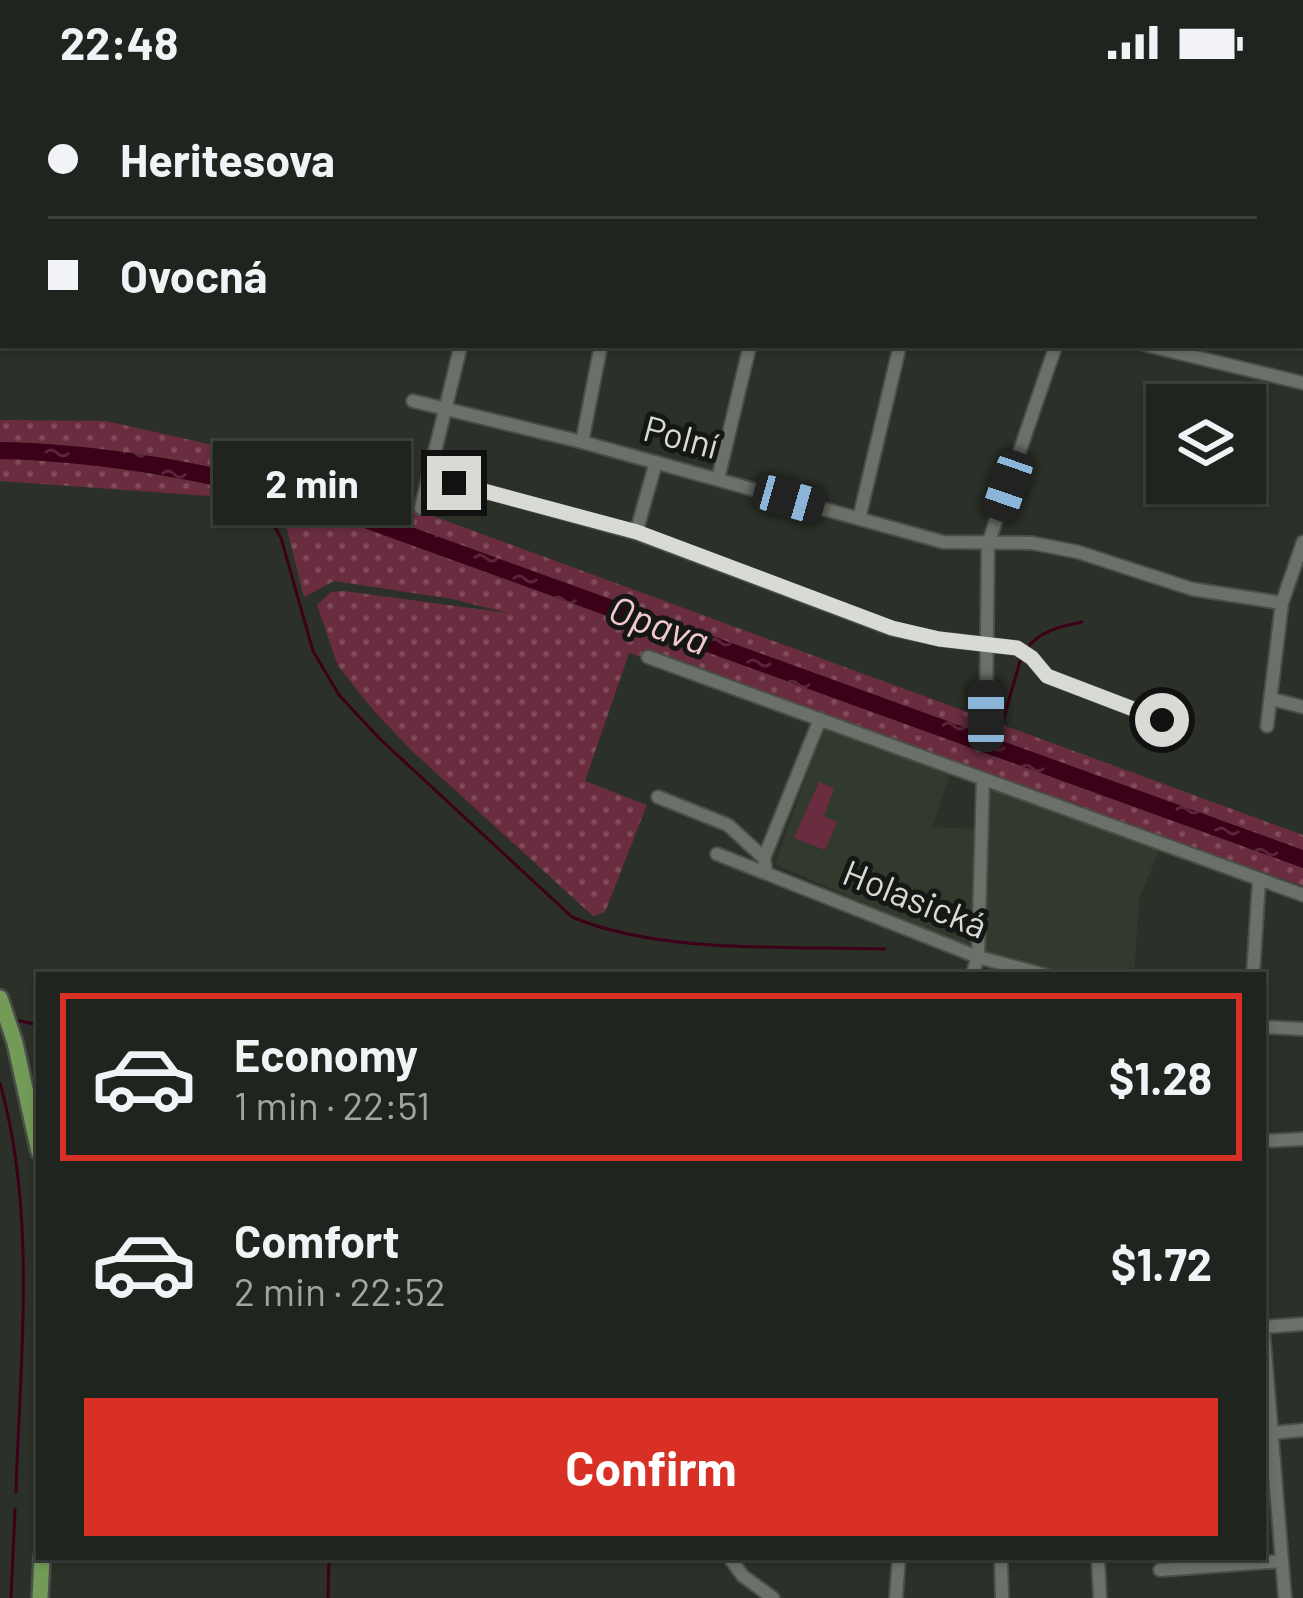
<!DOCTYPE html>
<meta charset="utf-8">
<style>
:root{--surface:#20241e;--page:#282c27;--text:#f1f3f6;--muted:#a2a4a4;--line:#3d413c;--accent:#d93025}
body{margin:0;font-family:Barlow,sans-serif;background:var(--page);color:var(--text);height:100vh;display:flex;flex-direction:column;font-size:45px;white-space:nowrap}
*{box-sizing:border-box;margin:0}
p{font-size:39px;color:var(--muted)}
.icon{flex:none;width:66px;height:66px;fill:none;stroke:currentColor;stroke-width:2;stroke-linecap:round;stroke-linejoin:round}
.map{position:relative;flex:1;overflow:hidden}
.sheet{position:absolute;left:36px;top:888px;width:1230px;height:588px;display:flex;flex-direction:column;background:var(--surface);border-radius:0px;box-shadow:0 3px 9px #0004,0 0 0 3px var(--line)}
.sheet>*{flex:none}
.banner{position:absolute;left:0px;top:0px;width:1305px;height:264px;box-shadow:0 3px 9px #0004,0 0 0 3px var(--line);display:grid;align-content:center;height:264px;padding:0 48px;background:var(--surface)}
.tools{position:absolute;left:1146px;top:300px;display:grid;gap:24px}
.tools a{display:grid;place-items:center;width:120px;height:120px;border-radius:0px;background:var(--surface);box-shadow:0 3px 9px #0004,0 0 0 3px var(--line);font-size:60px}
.end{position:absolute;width:54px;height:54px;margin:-27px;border:15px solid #d7dad5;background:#111;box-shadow:0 0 0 6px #111}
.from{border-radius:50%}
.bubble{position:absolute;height:84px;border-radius:0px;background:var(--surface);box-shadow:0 3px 9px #0004,0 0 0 3px var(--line);font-size:39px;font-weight:700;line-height:84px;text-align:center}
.car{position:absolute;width:36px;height:72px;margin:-36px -18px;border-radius:15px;box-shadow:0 0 9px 3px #0007;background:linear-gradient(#222 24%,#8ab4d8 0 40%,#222 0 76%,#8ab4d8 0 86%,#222 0)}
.banner b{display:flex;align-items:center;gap:42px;height:114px;font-size:45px}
.banner b+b{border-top:3px solid var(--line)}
.banner i{width:30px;height:30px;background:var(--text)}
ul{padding:21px 0 0;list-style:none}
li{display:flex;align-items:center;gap:36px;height:168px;margin:0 24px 18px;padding:0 24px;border:6px solid transparent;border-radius:0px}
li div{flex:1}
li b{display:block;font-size:45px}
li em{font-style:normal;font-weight:700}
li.on{border-color:var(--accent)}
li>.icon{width:108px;height:108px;stroke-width:1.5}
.primary-button{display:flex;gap:24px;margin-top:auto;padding:24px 48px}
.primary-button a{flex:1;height:138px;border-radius:0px;background:var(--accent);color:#fff;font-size:48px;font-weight:700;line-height:138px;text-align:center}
.status{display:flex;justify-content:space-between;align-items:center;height:84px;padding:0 60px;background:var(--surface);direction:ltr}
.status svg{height:33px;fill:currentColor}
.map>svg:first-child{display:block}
.built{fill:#323a2d}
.grass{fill:url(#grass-dots)}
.pitch{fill:#6a2d3f}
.water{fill:url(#water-ripples)}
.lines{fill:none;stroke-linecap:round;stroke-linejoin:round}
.stream{stroke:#3d0019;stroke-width:3}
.minor-casing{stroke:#4a4e48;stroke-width:16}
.major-casing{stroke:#4a4e48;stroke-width:20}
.minor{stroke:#6b7068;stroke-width:12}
.major{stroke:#739b58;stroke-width:15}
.rail{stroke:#abaea9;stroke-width:3;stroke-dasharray:6 12;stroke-linecap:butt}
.route{stroke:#d7dad5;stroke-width:15}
.labels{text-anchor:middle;stroke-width:10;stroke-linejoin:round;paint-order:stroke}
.street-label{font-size:36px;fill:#d7dad5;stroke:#151714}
.water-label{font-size:39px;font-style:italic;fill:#f2c8d1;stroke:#151714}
</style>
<div class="status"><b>22:48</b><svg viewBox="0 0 49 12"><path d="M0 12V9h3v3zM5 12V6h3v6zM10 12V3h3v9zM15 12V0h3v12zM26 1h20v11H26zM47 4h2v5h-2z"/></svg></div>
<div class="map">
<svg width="1303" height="1514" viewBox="0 0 1303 1514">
<defs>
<pattern id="grass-dots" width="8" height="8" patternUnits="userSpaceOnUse" patternTransform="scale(3)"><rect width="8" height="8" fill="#6a2d3f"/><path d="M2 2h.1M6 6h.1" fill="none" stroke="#7f4b5a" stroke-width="1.8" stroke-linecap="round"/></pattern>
<pattern id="water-ripples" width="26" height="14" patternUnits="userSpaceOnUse" patternTransform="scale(3)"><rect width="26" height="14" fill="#3d0019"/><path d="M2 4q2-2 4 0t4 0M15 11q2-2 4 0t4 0" fill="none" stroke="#58253a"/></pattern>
</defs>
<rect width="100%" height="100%" fill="#2b3028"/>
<path class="built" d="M824,642L950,689L932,743L975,745L971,866L775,780Z
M989,703L1159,766L1139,816L1134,891H1070L983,870Z"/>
<path class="grass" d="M0,336L106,337L332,388L422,428L1303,751V766L337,416C225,382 118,361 0,358Z
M0,374C116,379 223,399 331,432L1303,784V802L629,569L585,697L647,721L605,828L593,832L411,666L374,627L338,582L317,521L331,508L344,507L508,529L452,515L334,497L304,513L284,433H255L237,414L0,397Z"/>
<path class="pitch" d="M819,698L834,704L824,732L837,738L825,766L794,754Z"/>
<path class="water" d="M0,358C117,361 225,382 337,416L1303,766V784L331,432C222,399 114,378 0,375Z"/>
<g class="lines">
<path class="stream" d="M247,405L258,418
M267,429L281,454L313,567L339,611L380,655L572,833C659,870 790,862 885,865
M1026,566C1038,547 1062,542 1082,538
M997,657L1021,574
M11,935L39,941
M0,999C37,1131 20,1273 16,1408
M11,1514L15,1425
M328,1514L329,1473"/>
<defs>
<path id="minor" d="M1177,0L1181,3
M359,3V0
M709,3V0
M759,3L760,0
M0,23L3,24
M1302,106L1303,107
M1146,261L1303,299
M413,317L582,358L943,458L1032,459L1078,468L1192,505L1282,519
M582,358L601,261
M430,392L636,449L892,545L939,555L1017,564L1032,574L1047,592L1162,636
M718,395L750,261
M421,424L461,261
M859,435L900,261
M636,449L656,378
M648,573L1303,811
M1272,615L1303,623
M986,632L988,460L1056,261
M1267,642L1282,519L1303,458
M658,713L728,741L764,774
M717,770L978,873L1045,891
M766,788L764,774L820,635
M972,891L978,873L983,695
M1253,891L1259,797
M1263,943L1303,945
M1263,1057L1303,1055
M1263,1243L1285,1514
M1263,1243L1303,1240
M1272,1349L1303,1346
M729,1473L743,1492L773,1514
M1001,1473L1002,1514
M1098,1473L1100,1514
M1160,1486L1282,1477
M896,1514L899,1473"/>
<path id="major" d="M0,914L15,959L39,1068
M40,1514L42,1473"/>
</defs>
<use href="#minor" class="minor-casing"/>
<use href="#major" class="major-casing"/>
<use href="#minor" class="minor"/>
<use href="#major" class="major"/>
<path class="rail" d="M1297,0L1303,2"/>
</g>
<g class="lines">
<path class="route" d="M454,399L637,448L892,544L939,555L1017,564L1032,574L1047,592L1162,636"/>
</g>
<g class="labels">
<g class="street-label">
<text transform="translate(681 353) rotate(15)" y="13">Polní</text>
<text transform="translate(915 815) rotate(22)" y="13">Holasická</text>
</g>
<g class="water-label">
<text transform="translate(659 541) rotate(20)" y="14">Opava</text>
</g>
</g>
</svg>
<div class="tools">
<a><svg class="icon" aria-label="layers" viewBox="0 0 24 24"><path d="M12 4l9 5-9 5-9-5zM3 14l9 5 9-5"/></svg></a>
</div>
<i class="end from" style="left:1162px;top:636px"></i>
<i class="end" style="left:454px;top:399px"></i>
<div class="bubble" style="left:213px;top:357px;width:198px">2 min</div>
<i class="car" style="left:1008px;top:402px;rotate:199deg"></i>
<i class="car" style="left:789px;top:415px;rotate:106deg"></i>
<i class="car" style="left:986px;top:632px;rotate:0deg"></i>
<div class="banner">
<b><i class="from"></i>Heritesova</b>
<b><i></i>Ovocná</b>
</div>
<section class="sheet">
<ul>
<li class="on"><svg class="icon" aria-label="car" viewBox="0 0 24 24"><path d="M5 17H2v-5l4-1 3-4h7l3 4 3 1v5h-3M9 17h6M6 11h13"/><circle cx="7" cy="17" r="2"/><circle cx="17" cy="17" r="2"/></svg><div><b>Economy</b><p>1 min · 22:51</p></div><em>$1.28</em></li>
<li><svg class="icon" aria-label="car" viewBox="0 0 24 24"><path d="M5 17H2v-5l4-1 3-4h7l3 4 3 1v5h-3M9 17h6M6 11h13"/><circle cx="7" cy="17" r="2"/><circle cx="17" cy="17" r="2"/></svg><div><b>Comfort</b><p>2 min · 22:52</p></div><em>$1.72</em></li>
</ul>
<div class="primary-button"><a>Confirm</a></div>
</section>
</div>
